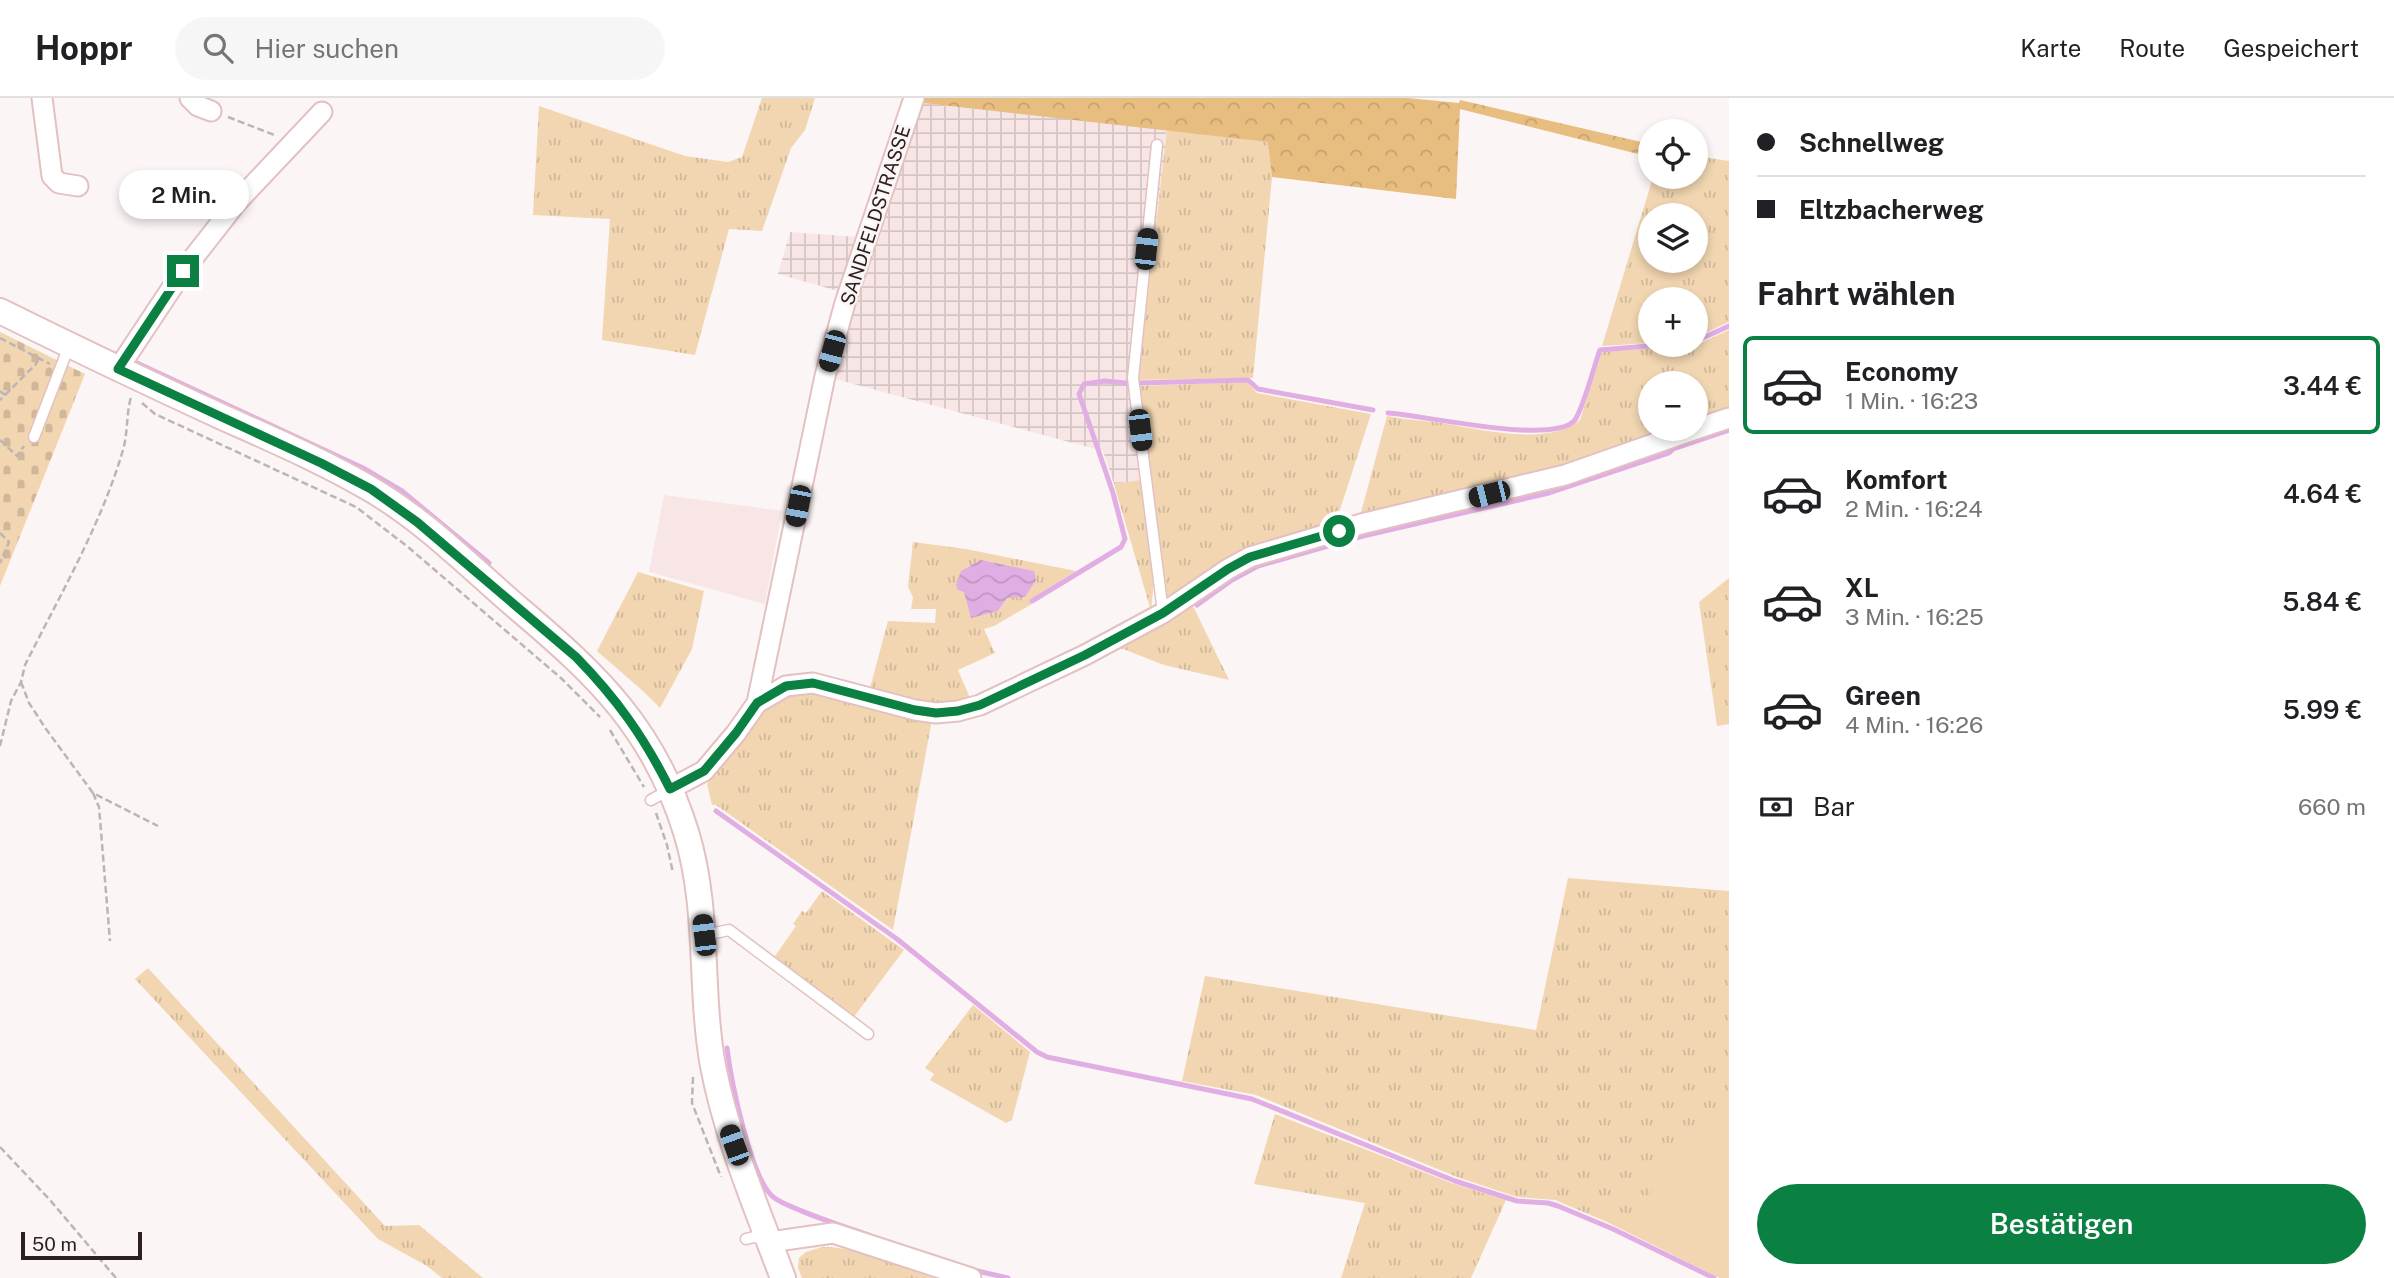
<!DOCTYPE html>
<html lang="de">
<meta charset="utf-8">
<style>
:root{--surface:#fff;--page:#f6f6f6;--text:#202124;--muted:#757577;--line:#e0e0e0;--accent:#0b8043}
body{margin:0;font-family:"Public Sans",sans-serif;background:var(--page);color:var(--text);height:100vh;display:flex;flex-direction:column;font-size:26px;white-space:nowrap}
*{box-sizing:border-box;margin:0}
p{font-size:23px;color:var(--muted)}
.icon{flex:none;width:38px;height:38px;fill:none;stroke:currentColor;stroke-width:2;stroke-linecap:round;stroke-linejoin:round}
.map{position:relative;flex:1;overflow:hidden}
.drawer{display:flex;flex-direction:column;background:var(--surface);width:665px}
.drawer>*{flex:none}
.banner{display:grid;align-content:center;height:154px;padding:0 28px;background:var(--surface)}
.controls{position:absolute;left:1638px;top:21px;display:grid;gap:14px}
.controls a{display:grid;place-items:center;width:70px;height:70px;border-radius:50%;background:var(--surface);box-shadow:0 4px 10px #0003;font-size:35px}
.scale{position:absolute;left:21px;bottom:18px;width:121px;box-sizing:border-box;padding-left:7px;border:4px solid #2c2020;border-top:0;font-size:19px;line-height:24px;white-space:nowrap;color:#2c2020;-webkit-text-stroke:5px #fcf5f5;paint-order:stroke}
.end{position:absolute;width:32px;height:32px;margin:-16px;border:9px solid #0b8043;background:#fff;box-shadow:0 0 0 4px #fff}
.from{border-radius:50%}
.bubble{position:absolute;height:49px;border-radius:24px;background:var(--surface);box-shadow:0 4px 10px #0003;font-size:23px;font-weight:600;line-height:49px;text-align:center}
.car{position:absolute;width:21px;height:42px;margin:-21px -10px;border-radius:9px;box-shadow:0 0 5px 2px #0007;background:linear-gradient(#222 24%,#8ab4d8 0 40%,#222 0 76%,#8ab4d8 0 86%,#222 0)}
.banner b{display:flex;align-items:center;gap:24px;height:66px;font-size:26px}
.banner b+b{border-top:2px solid var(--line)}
.banner i{width:18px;height:18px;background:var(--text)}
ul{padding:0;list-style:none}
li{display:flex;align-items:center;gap:21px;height:98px;margin:0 14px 10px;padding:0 14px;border:4px solid transparent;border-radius:10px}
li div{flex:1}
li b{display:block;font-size:26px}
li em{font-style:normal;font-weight:600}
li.on{border-color:var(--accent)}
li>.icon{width:63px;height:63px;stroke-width:1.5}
h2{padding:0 28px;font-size:32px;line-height:84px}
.pay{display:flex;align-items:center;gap:18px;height:77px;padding:0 28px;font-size:26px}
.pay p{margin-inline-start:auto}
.button{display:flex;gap:14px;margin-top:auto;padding:14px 28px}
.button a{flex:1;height:80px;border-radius:42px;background:var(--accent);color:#fff;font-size:28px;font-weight:600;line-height:80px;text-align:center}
header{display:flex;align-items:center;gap:42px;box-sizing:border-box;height:98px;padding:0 35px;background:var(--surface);border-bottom:2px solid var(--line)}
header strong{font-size:33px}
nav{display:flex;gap:38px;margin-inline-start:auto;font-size:24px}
.search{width:490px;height:63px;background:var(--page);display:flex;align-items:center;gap:18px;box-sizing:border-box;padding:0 24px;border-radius:38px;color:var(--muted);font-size:26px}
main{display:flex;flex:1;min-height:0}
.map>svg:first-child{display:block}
.built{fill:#f8e6e6}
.industrial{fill:url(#industrial-grid)}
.grass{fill:url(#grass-tufts);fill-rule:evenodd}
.forest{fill:url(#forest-crowns)}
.cemetery{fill:url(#cemetery-stones)}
.park{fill:#f1d6b1}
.water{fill:url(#water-waves)}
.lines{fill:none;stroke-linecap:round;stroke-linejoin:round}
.stream{stroke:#e1aee3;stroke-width:5}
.service-casing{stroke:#e3c1c0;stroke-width:13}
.minor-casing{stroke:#e3c1c0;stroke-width:23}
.tertiary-casing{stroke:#e3c1c0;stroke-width:28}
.path{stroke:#bdb5b5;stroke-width:2.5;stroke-dasharray:7 3.5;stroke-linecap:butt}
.service{stroke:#fff;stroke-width:10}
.minor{stroke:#fff;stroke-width:19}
.tertiary{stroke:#fff;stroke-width:24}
.route{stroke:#0b8043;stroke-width:9}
.labels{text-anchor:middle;stroke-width:5;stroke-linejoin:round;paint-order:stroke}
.street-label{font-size:19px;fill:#2c2020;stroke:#fcf5f5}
</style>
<header>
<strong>Hoppr</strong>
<div class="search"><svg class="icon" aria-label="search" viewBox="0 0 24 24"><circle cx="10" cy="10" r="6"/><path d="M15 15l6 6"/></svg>Hier suchen</div>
<nav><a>Karte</a><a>Route</a><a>Gespeichert</a></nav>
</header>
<main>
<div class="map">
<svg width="1729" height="1180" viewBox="0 0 1729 1180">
<defs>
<pattern id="industrial-grid" width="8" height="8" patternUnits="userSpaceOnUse" patternTransform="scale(1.75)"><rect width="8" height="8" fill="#f8e6e6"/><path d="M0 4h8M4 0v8" fill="none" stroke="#d5c5c5"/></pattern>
<pattern id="grass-tufts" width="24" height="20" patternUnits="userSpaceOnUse" patternTransform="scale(1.75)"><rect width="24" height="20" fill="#f1d6b1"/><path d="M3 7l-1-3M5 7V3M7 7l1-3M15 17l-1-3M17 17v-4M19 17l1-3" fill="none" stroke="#cfb798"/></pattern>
<pattern id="forest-crowns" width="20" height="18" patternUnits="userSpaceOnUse" patternTransform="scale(1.75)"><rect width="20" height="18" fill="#e8bd80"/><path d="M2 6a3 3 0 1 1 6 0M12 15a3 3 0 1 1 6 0" fill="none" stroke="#c7a26e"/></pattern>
<pattern id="cemetery-stones" width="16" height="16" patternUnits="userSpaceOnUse" patternTransform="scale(1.75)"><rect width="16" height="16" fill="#f1d6b1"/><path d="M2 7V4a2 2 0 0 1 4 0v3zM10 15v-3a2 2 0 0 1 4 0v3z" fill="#cfb798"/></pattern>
<pattern id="water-waves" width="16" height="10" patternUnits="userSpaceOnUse" patternTransform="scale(1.75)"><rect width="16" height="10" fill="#e1aee3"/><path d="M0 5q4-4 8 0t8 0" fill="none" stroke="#c195c2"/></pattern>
</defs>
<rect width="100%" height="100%" fill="#fcf5f5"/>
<path class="built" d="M664,397L782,413L765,506L649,474Z"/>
<path class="industrial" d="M923,5L1167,32L1138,282L1151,381L1114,386L1103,353L835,281L867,166Z
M790,134L857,139L838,193L778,176Z"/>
<path class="grass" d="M762,0H815L805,32L791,50L762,133L729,131L695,257L602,242L610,121L533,117L539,8L685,58L728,64L742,59Z
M1167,32L1269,44L1272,79L1253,280L1138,282Z
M1696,58L1729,63V224L1696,239V201H1650V245L1602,248L1653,79H1696ZM1650,117H1696V163H1650Z
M1729,232V312L1696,323V285H1650V331H1673L1549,372L1360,418L1387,318C1405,322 1424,322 1441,325C1479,331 1548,349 1580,322L1602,254L1696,247Z
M1247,284L1257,295L1371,316L1336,424L1170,500L1165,497L1140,288Z
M1141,382L1154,482L1151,513L1114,386Z
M913,444L966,451L1076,473L1029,502L1032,506L994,528L984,531L995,555L958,572L970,600L936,606L870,590L888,523L935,525L936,511H911L913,499L908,489ZM971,468L1007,500L998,513L971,519L961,474Z
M638,474L704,493L692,551L660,610L644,594L597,553Z
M1729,480V626L1717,628L1699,504Z
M1192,506L1229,582L1164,567L1118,549Z
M810,593L932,622L893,832L716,707H712L707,686L768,609L793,595Z
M1568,780L1729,793V1180H1720L1607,1124L1555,1102L1517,1099L1457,1079L1256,997L1182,983L1205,878L1536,932Z
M822,793L904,852L853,920L773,861L796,828L793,826L802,813L806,815Z
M148,870L385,1128L419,1127L483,1180H442L427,1168L378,1141L135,881Z
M973,907L1030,954L1012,1022L1006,1025L930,982L934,976L925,970Z
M1275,1016L1454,1086L1506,1102L1471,1180H1341L1365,1105L1254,1086Z
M822,1149C854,1147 902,1170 934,1180H802L798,1170L799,1160L806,1154Z"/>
<path class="forest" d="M925,0H1408L1459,5L1460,2L1650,46V59L1460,11L1456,101L1272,79L1268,44L923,5Z"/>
<path class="cemetery" d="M0,234L85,276L0,488Z"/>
<path class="park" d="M1729,1010V1180H1720L1638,1139L1645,1110L1660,1068L1698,1024Z"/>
<path class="water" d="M981,462L1034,473L1036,482L1025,499L1007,500L998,513L971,520L964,494L958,492L956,487L961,473Z"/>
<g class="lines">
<path class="stream" d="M1696,243L1729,228
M137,265L363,370L402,393L489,465
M1139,285L1248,282L1258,291L1373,312
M1388,315C1423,317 1551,347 1574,323C1582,315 1595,265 1600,252L1660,247
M1032,503L1121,449L1125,441L1113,395L1079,296L1084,286L1105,283L1125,285
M1197,507L1232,482L1258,468L1363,438L1549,395L1669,355L1673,351L1729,332
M716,713L897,841L1037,954L1047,959L1252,1001L1455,1083L1517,1103L1548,1105L1558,1108L1613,1131L1714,1180
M727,950C731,982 750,1077 772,1098C783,1109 852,1131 871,1138
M973,1172L1008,1180"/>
<defs>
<path id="service" d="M1157,47L1133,280L1163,514
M34,339L69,248
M651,702L669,692
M705,837L729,832L868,936
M746,1141L754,1139L765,1142"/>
<path id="minor" d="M42,0L52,78L59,85L78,88
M190,0L198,8L211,13
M118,271L183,173L237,104L322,14
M1696,331L1729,320
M757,605L786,588L813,585L915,612L936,615L958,613L980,607L1085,557L1163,515L1228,471L1250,459L1361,426L1565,377L1696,331
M670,691L704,673L736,635L757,605L825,278L845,205L914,0
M770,1144L833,1135L971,1180"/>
<path id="tertiary" d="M0,213C73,249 146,284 220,318C271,341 323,363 372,392C425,423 471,470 519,511C598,578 654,631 686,734C710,811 699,891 713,968C727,1041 757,1111 783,1180"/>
</defs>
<use href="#service" class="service-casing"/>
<use href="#minor" class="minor-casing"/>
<use href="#tertiary" class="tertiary-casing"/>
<path class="path" d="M228,19L277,38
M0,240L50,266
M0,293L5,297L0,302
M5,297L36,266L38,261
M142,305L155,316L356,409L408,449L562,581L600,619
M0,342L17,358L24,348
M0,435L9,444L0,465
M21,584L29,605L46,631L93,695L158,728
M610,632L644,689
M0,648L11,603L21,584L25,567C60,497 101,427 123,352C128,335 126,317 131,299
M93,695L99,709L110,843
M656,715L667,747L673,775
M693,979L692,1005L721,1079
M0,1049L50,1102L116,1180"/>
<use href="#service" class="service"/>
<use href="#minor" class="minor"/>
<use href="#tertiary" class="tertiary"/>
</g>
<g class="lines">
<path class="route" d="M183,173L118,271L321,365L371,391L417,424L576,559C617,601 644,639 670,691L704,673L736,635L757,605L786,588L813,585L915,612L936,615L958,613L980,607L1085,557L1163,515L1228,471L1250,459L1339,433"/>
</g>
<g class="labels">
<g class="street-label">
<text transform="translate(875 117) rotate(-72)" y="7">SANDFELDSTRASSE</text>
</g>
</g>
</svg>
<div class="controls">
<a><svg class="icon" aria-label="locate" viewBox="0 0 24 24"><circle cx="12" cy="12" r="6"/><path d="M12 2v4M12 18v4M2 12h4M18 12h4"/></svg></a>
<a><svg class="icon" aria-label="layers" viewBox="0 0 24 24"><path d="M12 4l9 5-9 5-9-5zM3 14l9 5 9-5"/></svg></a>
<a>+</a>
<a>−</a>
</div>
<div class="scale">50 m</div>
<i class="end from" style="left:1339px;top:433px"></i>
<i class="end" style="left:183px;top:173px"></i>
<div class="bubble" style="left:119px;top:72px;width:130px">2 Min.</div>
<i class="car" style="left:1146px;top:151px;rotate:6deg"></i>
<i class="car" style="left:832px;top:253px;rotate:195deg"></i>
<i class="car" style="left:1140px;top:332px;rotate:173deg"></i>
<i class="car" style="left:1489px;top:396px;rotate:256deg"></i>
<i class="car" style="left:798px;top:408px;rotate:191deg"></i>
<i class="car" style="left:704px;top:837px;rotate:353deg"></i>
<i class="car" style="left:734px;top:1047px;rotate:340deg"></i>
</div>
<section class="drawer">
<div class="banner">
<b><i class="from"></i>Schnellweg</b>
<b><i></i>Eltzbacherweg</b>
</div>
<h2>Fahrt wählen</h2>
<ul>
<li class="on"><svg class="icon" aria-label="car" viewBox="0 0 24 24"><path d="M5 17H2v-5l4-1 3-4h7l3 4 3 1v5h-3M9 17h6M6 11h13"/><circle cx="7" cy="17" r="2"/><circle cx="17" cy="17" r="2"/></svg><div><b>Economy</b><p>1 Min. · 16:23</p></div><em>3.44 €</em></li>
<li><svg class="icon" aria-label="car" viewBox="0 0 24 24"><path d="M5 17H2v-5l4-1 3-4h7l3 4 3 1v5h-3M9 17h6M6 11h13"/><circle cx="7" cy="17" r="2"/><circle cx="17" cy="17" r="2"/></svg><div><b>Komfort</b><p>2 Min. · 16:24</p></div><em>4.64 €</em></li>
<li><svg class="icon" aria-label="car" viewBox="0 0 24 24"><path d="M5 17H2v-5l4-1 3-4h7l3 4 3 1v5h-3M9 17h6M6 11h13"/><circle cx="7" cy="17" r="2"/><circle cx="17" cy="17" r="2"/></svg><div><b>XL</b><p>3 Min. · 16:25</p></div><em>5.84 €</em></li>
<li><svg class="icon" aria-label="car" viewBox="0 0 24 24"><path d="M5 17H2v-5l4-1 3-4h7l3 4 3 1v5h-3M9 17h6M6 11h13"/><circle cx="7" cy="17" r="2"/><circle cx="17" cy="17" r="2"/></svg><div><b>Green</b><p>4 Min. · 16:26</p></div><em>5.99 €</em></li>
</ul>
<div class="pay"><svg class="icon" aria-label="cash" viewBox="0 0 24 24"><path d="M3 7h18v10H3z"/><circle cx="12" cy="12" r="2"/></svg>Bar<p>660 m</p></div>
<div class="button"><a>Bestätigen</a></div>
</section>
</main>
